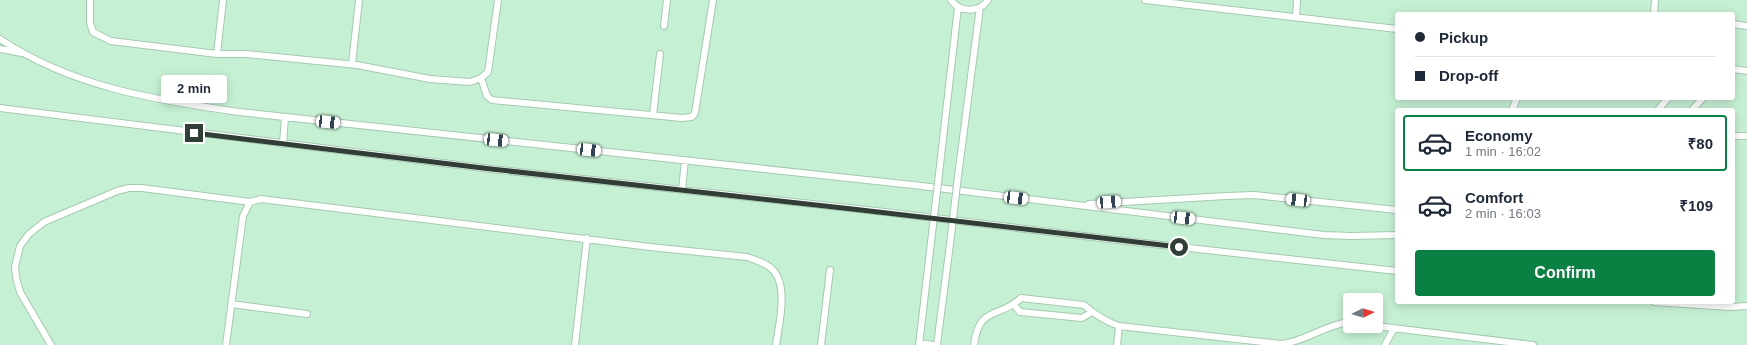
<!DOCTYPE html>
<meta charset="utf-8">
<style>
:root{--surface:#fff;--page:#f2f2f3;--text:#1f2937;--muted:#747a83;--line:#e0e1e3;--accent:#0b8043}
body{margin:0;font-family:Arial,sans-serif;background:var(--page);color:var(--text);height:100vh;display:flex;flex-direction:column;font-size:15px;white-space:nowrap}
*{box-sizing:border-box;margin:0}
p{font-size:13px;color:var(--muted)}
.icon{flex:none;width:22px;height:22px;fill:none;stroke:currentColor;stroke-width:2;stroke-linecap:round;stroke-linejoin:round}
.map{position:relative;flex:1;overflow:hidden}
.details{position:absolute;left:1395px;top:108px;width:340px;height:196px;display:flex;flex-direction:column;background:var(--surface);border-radius:4px;box-shadow:0 2px 10px #0003}
.details>*{flex:none}
.hud{position:absolute;left:1395px;top:12px;width:340px;height:88px;border-radius:4px;box-shadow:0 2px 10px #0003;display:grid;align-content:center;height:88px;padding:0 20px;background:var(--surface)}
.needle{width:26px;rotate:85deg}
.fabs{position:absolute;left:1343px;top:293px;display:grid;gap:8px}
.fabs a{display:grid;place-items:center;width:40px;height:40px;border-radius:4px;background:var(--surface);box-shadow:0 2px 10px #0003;font-size:20px}
.end{position:absolute;width:18px;height:18px;margin:-9px;border:5px solid #303e35;background:#fff;box-shadow:0 0 0 2px #fff}
.from{border-radius:50%}
.bubble{position:absolute;height:28px;border-radius:4px;background:var(--surface);box-shadow:0 2px 10px #0003;font-size:13px;font-weight:600;line-height:28px;text-align:center}
.car{position:absolute;width:12px;height:24px;margin:-12px -6px;border-radius:5px;box-shadow:0 0 3px 1px #0007;background:linear-gradient(#fff 24%,#345 0 40%,#fff 0 76%,#345 0 86%,#fff 0)}
.hud b{display:flex;align-items:center;gap:14px;height:38px;font-size:15px}
.hud b+b{border-top:1px solid var(--line)}
.hud i{width:10px;height:10px;background:var(--text)}
ul{padding:7px 0 0;list-style:none}
li{display:flex;align-items:center;gap:12px;height:56px;margin:0 8px 6px;padding:0 12px;border:2px solid transparent;border-radius:4px}
li div{flex:1}
li b{display:block;font-size:15px}
li em{font-style:normal;font-weight:600}
li.active{border-color:var(--accent)}
li>.icon{width:36px;height:36px;stroke-width:1.5}
.action{display:flex;gap:8px;margin-top:auto;padding:8px 20px}
.action a{flex:1;height:46px;border-radius:4px;background:var(--accent);color:#fff;font-size:16px;font-weight:600;line-height:46px;text-align:center}
.map>svg:first-child{display:block}
.built{fill:#c6f0d3;fill-rule:evenodd}
.lines{fill:none;stroke-linecap:round;stroke-linejoin:round}
.lane-casing{stroke:#a6c9b2;stroke-width:8}
.lane{stroke:#fff;stroke-width:6}
.lane-bridge-casing{stroke:#a6c9b2;stroke-width:8;stroke-linecap:butt}
.lane-bridge{stroke:#fff;stroke-width:6}
.route{stroke:#303e35;stroke-width:5}
</style>
<div class="map">
<svg width="1747" height="345" viewBox="0 0 1747 345">
<rect width="100%" height="100%" fill="#d8fbe3"/>
<path class="built" d="M0,0H1747V345H0ZM1397,14H1733V98H1397ZM1397,110H1733V302H1397ZM1350,300H1376V326H1350Z"/>
<g class="lines">
<defs>
<path id="lane" d="M90,0V23L93,32L111,41L217,54L223,0
M951,0C960,13 979,13 988,0
M1145,0L1397,29
M1654,14L1655,0
M1296,17L1297,0
M1733,24L1747,26
M664,26L667,0
M0,39C72,87 155,100 239,112L913,185L1324,235L1351,236L1397,235
M0,49L22,53
M217,54H246L357,65L430,79L470,82L481,78L488,72L498,0
M352,64L359,0
M1733,69L1747,71
M481,78L487,96L492,100L682,118L692,117L695,113L713,0
M0,108L491,169L876,211L1117,240L1397,271
M1512,110L1517,98
M1658,110L1668,98
M1692,110L1703,98
M653,115L660,54
M1733,136H1747
M283,144L285,117
M939,174L958,7
M958,176L980,7
M682,190L685,160
M1089,204L1226,196L1254,195L1397,210
M1655,302L1730,307L1747,306
M231,304L307,314
M1014,305L1020,312L1082,318L1092,312
M1376,326L1533,345
M920,343L933,345
M51,345L20,292L16,277L15,267L20,246L29,234L44,222L117,191L129,188H142L250,202
M226,345L243,216L250,202L261,199L650,247L747,257C755,260 765,262 772,269C789,285 779,324 776,345
M575,345L587,238
M821,345L830,270
M919,345L931,242
M937,345L950,244
M974,345C979,305 999,319 1021,298L1084,305C1093,313 1107,322 1119,326L1281,344C1305,342 1326,324 1350,322
M1117,345L1119,326
M1385,345L1394,328"/>
</defs>
<use href="#lane" class="lane-casing"/>
<use href="#lane" class="lane"/>
<defs>
<path id="lane-bridge" d="M931,242L939,174
M950,244L958,176"/>
</defs>
<use href="#lane-bridge" class="lane-bridge-casing"/>
<use href="#lane-bridge" class="lane-bridge"/>
</g>
<g class="lines">
<path class="route" d="M194,133L491,169L861,210L1179,247"/>
</g>
</svg>
<div class="fabs">
<a><svg class="needle" viewBox="-14 -14 28 28"><path d="M0-13l5 13h-10z" fill="#e53935"/><path d="M0 13l5-13h-10z" fill="#747a83"/></svg></a>
</div>
<i class="end from" style="left:1179px;top:247px"></i>
<i class="end" style="left:194px;top:133px"></i>
<div class="bubble" style="left:161px;top:75px;width:66px">2 min</div>
<i class="car" style="left:328px;top:122px;rotate:96deg"></i>
<i class="car" style="left:496px;top:140px;rotate:96deg"></i>
<i class="car" style="left:589px;top:150px;rotate:96deg"></i>
<i class="car" style="left:1016px;top:198px;rotate:97deg"></i>
<i class="car" style="left:1298px;top:200px;rotate:277deg"></i>
<i class="car" style="left:1109px;top:202px;rotate:86deg"></i>
<i class="car" style="left:1183px;top:218px;rotate:97deg"></i>
<div class="hud">
<b><i class="from"></i>Pickup</b>
<b><i></i>Drop-off</b>
</div>
<section class="details">
<ul>
<li class="active"><svg class="icon" aria-label="car" viewBox="0 0 24 24"><path d="M5 17H2v-5l4-1 3-4h7l3 4 3 1v5h-3M9 17h6M6 11h13"/><circle cx="7" cy="17" r="2"/><circle cx="17" cy="17" r="2"/></svg><div><b>Economy</b><p>1 min · 16:02</p></div><em>₹80</em></li>
<li><svg class="icon" aria-label="car" viewBox="0 0 24 24"><path d="M5 17H2v-5l4-1 3-4h7l3 4 3 1v5h-3M9 17h6M6 11h13"/><circle cx="7" cy="17" r="2"/><circle cx="17" cy="17" r="2"/></svg><div><b>Comfort</b><p>2 min · 16:03</p></div><em>₹109</em></li>
</ul>
<div class="action"><a>Confirm</a></div>
</section>
</div>
